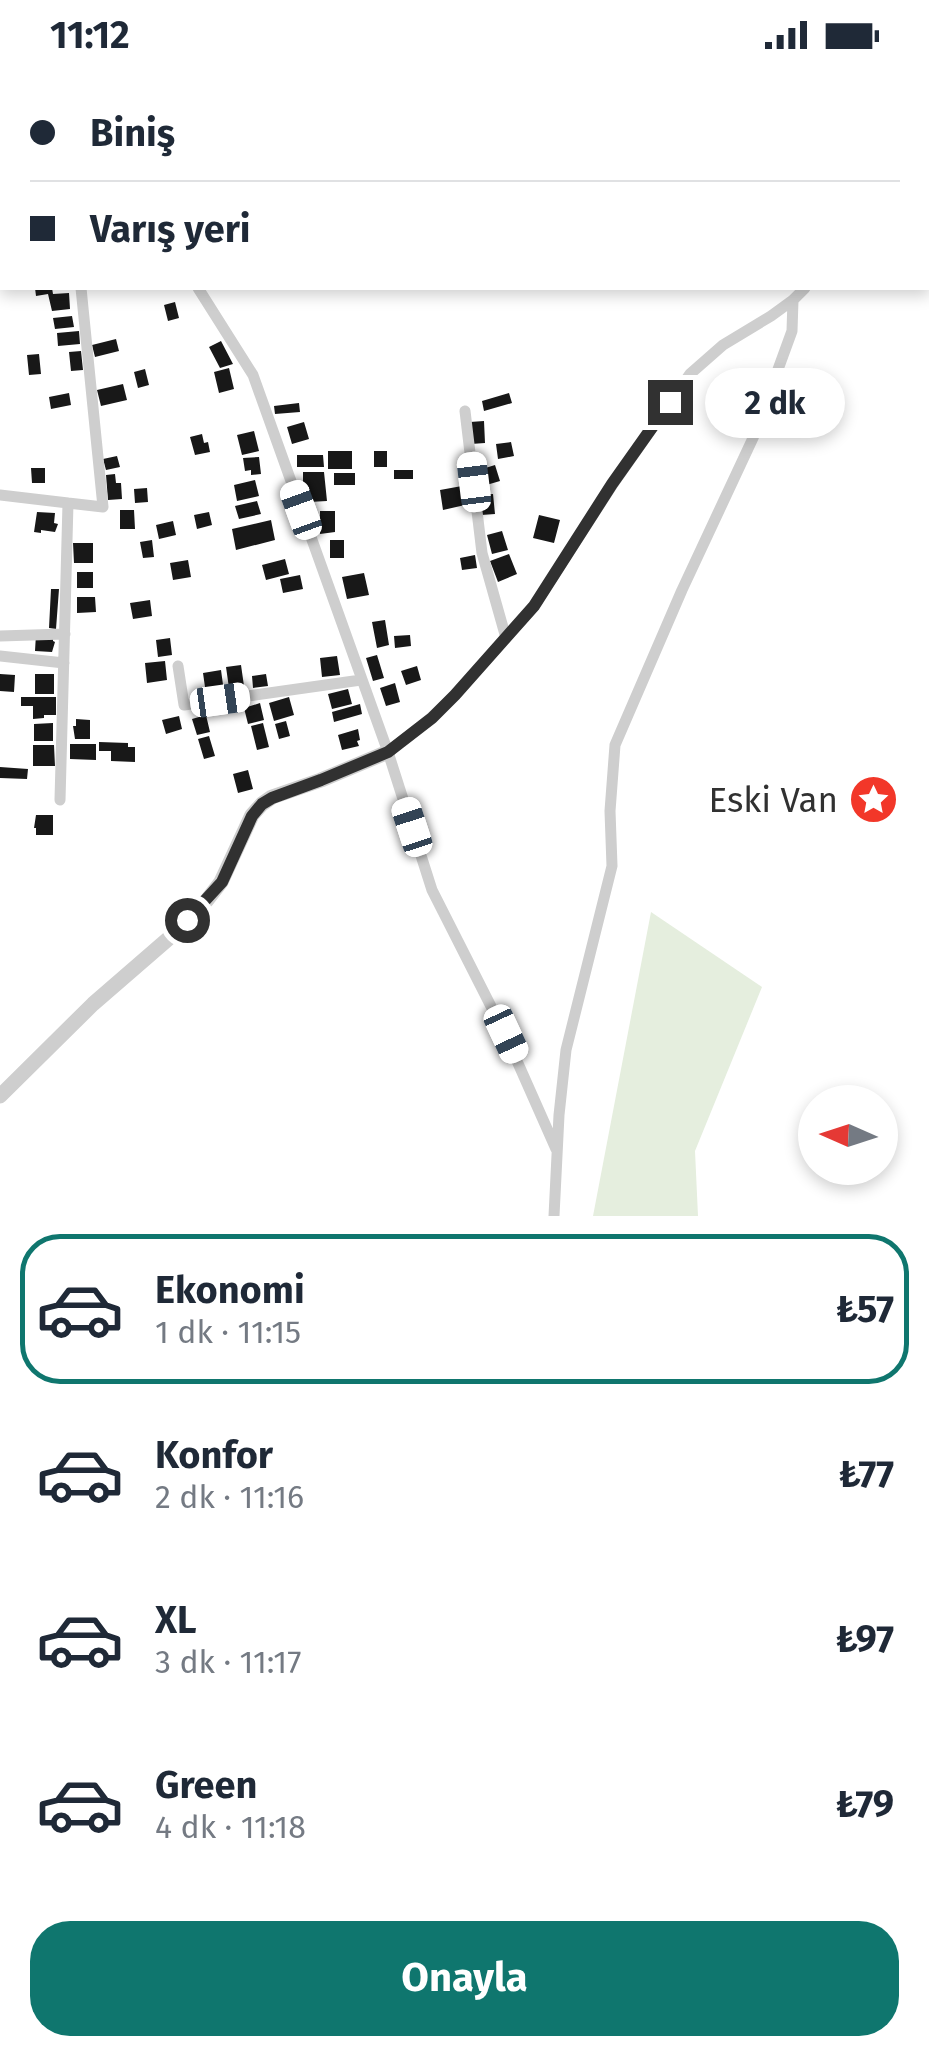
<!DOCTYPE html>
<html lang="tr">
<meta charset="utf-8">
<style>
:root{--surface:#fff;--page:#f2f2f3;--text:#1f2937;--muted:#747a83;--line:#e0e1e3;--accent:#0f766e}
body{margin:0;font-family:"Fira Sans",sans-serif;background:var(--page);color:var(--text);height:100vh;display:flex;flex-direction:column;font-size:38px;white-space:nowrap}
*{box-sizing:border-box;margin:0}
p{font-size:32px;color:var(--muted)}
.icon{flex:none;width:55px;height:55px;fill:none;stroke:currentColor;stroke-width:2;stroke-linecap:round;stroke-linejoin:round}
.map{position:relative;height:1146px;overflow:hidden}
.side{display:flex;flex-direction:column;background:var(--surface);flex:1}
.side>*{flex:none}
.hud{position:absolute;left:0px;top:0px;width:930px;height:220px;box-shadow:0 5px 15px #0003;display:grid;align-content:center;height:220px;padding:0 30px;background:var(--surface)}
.needle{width:65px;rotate:273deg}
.fabs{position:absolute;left:798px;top:1015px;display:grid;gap:20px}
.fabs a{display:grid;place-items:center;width:100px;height:100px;border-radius:50%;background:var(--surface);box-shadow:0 5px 15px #0003;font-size:50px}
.end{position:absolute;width:45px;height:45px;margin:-22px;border:12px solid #313131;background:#fff;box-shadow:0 0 0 5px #fff}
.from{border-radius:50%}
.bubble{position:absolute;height:70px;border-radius:35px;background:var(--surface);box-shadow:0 5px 15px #0003;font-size:32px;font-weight:700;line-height:70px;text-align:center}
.car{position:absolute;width:30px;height:60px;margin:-30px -15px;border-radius:12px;box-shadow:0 0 8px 2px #0007;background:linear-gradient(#fff 24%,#345 0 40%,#fff 0 76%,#345 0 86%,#fff 0)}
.hud b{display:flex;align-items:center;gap:35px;height:95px;font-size:38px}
.hud b+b{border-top:2px solid var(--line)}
.hud i{width:25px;height:25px;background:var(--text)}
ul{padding:18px 0 0;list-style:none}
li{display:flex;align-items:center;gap:30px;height:150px;margin:0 20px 15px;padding:0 10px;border:5px solid transparent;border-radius:40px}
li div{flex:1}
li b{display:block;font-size:38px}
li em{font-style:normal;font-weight:700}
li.current{border-color:var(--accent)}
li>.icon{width:90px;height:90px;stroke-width:1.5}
.button{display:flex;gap:20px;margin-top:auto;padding:20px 30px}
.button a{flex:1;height:115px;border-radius:40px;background:var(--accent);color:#fff;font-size:40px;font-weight:700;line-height:115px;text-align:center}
.status{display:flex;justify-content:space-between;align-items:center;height:70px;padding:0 50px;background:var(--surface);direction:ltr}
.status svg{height:28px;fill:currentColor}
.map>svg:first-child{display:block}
.green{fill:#e5eede}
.building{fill:#181818}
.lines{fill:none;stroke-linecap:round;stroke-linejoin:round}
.service{stroke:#cecece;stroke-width:6}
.minor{stroke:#cecece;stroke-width:11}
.tertiary{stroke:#cecece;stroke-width:15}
.route{stroke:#313131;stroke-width:12}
.labels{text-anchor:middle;stroke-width:10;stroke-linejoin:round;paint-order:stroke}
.poi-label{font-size:35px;fill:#313131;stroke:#fff;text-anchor:end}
</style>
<div class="status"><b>11:12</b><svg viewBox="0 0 49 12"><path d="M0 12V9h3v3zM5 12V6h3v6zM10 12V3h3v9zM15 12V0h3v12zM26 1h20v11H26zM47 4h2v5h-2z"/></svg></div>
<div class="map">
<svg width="929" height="1146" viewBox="0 0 929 1146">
<rect width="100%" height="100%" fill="#fff"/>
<path class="green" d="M651,842L762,917L695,1081L698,1146H593Z"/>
<path class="building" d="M35,218H52L53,224L69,223L70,239L52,241L48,224L36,226Z
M175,232L179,248L168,251L164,235Z
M72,246L74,257L55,259L53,248Z
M79,261L80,274L58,276L57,263Z
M116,269L119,281L95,287L92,275Z
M221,271L233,294L220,298L209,277Z
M81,281L83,300L71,301L69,282Z
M39,284L41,304L29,305L27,285Z
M229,298L234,319L219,323L214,302Z
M145,299L149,315L138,318L134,302Z
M123,314L127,330L101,336L97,320Z
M69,323L71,335L51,339L49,327Z
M509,323L512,333L484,341L482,331Z
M299,333L300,342L275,344L274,336Z
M484,351L485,373L471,374L470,352Z
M304,352L309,369L292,374L287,357Z
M254,361L259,381L242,385L237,365Z
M202,364L204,373L208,372L210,382L195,385L190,367Z
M511,372L514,386L498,389L496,374Z
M328,381H352V399H328Z
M374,381H387V397H374Z
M297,385H323L324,397H297Z
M117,386L120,397L106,400L103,389Z
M259,387L261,404L251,405V400L245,401L243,388Z
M495,395L500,411L483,416L479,400Z
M31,398H45V413H32Z
M394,400H413V409H394Z
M303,402H324L327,431L309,432V417H303Z
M334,403H355V415H334Z
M115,404L116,413H121L122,429L108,430L106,405Z
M255,410L259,426L237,431L234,415Z
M462,416L465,435L443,440L440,420Z
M147,418L148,432L135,433L134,419Z
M493,424L495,444L481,445L480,425Z
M257,431L261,444L239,449L235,436Z
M120,440H134L135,459H120Z
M320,441H335V462L320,464V457H316V450L320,449Z
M37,442L55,443L54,453L58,454L55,462L41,460V463L34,462Z
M209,442L212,455L197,459L194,445Z
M539,445L560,450L554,473L533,468Z
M271,450L275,470L236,480L232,459Z
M173,451L176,465L159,469L156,455Z
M502,461L508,480L492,484L487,465Z
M152,470L154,487L143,488L140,472Z
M330,470H344V488H330Z
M73,473H93V493H74Z
M509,484L517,504L498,512L490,491Z
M475,485L477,498L462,500L460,488Z
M285,489L289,504L266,510L262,495Z
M188,490L191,507L173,510L170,493Z
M77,502H93V518H77Z
M364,503L369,525L347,529L342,507Z
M300,505L303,519L283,523L280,509Z
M51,519H59L56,559L49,558Z
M77,527H95L96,542L77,543Z
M150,530L152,546L133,549L130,533Z
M385,550L389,575L377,578L372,552Z
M36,564L53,568V571L55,572L52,582L35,581Z
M410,565L411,576L395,578L394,566Z
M170,568L172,585L158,587L156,570Z
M377,585L384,608L373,611L366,588Z
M337,586L340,605L322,607L320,588Z
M165,591L167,610L147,613L145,593Z
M241,595L244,616L229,618L226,597Z
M417,596L421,610L406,615L401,601Z
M221,600L224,622L206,624L203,603Z
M0,604L15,605L14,622L0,621Z
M35,604H54V624H35Z
M266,604L268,616L253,618L252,606Z
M395,613L400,632L386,636L380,618Z
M348,619L352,634L332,639L328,624Z
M21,627H56V645H44V648L33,649V636H21Z
M289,627L294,645L274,651L269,633Z
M260,633L264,650L248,654L244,638Z
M360,634L362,644L334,652L332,642Z
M206,645L210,662L197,665L192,649Z
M179,646L182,659L166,664L162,650Z
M76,649L90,650V669H75L73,656H76Z
M286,651L290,666L279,669L275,654Z
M53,653V671H34V654Z
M263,653L269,677L257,680L251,656Z
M358,659L360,670L357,671L359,676L342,680L338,665Z
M209,666L215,686L204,689L198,669Z
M99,672L128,673V677H135V692L111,691V681H99Z
M70,674H96V690L70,689Z
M33,675H54L55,696H33Z
M0,697L28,699L27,709L0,708Z
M248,700L253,719L238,723L233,704Z
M36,745H53V765H36V758H34Z"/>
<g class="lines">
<path class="service" d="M730,0L734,2"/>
<path class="minor" d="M370,0V2
M100,2H104
M928,32L929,29
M198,218L253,305L388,682L432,820L505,964L556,1079
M465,341L482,483L506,568
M0,425L68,433
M0,566L65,564
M0,586L64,593
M178,596L184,635L361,610
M388,682L432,647L455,625L534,536L613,414L690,304L723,275L771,246L793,230L805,218
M60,730L68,433L103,437L81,218
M554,1146L559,1045L566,980L612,796L610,741L615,675L682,520L753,368L792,261L793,230"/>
<path class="tertiary" d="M0,1026L93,934L168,869L207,830L221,812L252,745L262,734L272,727L321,710L388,682"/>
</g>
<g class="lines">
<path class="route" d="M187,850L222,812L252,746L262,734L272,728L321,710L388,682L432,648L455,625L534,536L612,414L670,332"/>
</g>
<defs>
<symbol id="sight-disc" viewBox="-11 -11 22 22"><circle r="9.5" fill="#f23729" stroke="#fff"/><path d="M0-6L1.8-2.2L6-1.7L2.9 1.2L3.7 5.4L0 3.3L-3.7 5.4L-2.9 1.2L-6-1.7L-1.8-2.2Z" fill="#fff"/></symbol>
</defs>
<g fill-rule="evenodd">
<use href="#sight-disc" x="846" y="702" width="55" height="55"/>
</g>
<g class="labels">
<g class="poi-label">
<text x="838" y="742">Eski Van</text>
</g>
</g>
</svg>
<div class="fabs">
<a><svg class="needle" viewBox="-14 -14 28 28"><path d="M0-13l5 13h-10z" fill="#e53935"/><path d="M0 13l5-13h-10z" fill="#747a83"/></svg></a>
</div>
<i class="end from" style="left:187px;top:850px"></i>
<i class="end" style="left:670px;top:332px"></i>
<div class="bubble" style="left:705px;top:298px;width:140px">2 dk</div>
<i class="car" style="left:474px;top:412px;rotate:353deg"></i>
<i class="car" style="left:301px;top:440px;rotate:340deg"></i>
<i class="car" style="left:220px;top:630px;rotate:82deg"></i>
<i class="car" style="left:412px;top:757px;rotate:342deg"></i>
<i class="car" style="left:506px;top:964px;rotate:155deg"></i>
<div class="hud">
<b><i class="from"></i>Biniş</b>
<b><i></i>Varış yeri</b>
</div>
</div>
<section class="side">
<ul>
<li class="current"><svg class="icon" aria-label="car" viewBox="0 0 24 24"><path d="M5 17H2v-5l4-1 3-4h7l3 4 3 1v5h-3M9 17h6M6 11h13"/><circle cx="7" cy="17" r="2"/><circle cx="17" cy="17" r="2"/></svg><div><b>Ekonomi</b><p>1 dk · 11:15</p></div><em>₺57</em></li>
<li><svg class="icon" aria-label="car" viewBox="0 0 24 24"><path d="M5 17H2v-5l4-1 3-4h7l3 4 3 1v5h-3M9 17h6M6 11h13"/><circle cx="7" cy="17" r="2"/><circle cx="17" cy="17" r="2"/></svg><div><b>Konfor</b><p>2 dk · 11:16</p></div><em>₺77</em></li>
<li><svg class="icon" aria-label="car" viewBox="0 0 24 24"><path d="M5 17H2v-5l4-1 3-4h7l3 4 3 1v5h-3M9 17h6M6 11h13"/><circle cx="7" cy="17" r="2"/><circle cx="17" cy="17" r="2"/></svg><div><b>XL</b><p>3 dk · 11:17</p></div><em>₺97</em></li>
<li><svg class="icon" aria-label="car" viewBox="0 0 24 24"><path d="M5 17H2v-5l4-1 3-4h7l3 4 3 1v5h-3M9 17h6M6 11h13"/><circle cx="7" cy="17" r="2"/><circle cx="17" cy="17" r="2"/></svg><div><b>Green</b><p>4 dk · 11:18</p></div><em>₺79</em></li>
</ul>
<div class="button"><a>Onayla</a></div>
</section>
